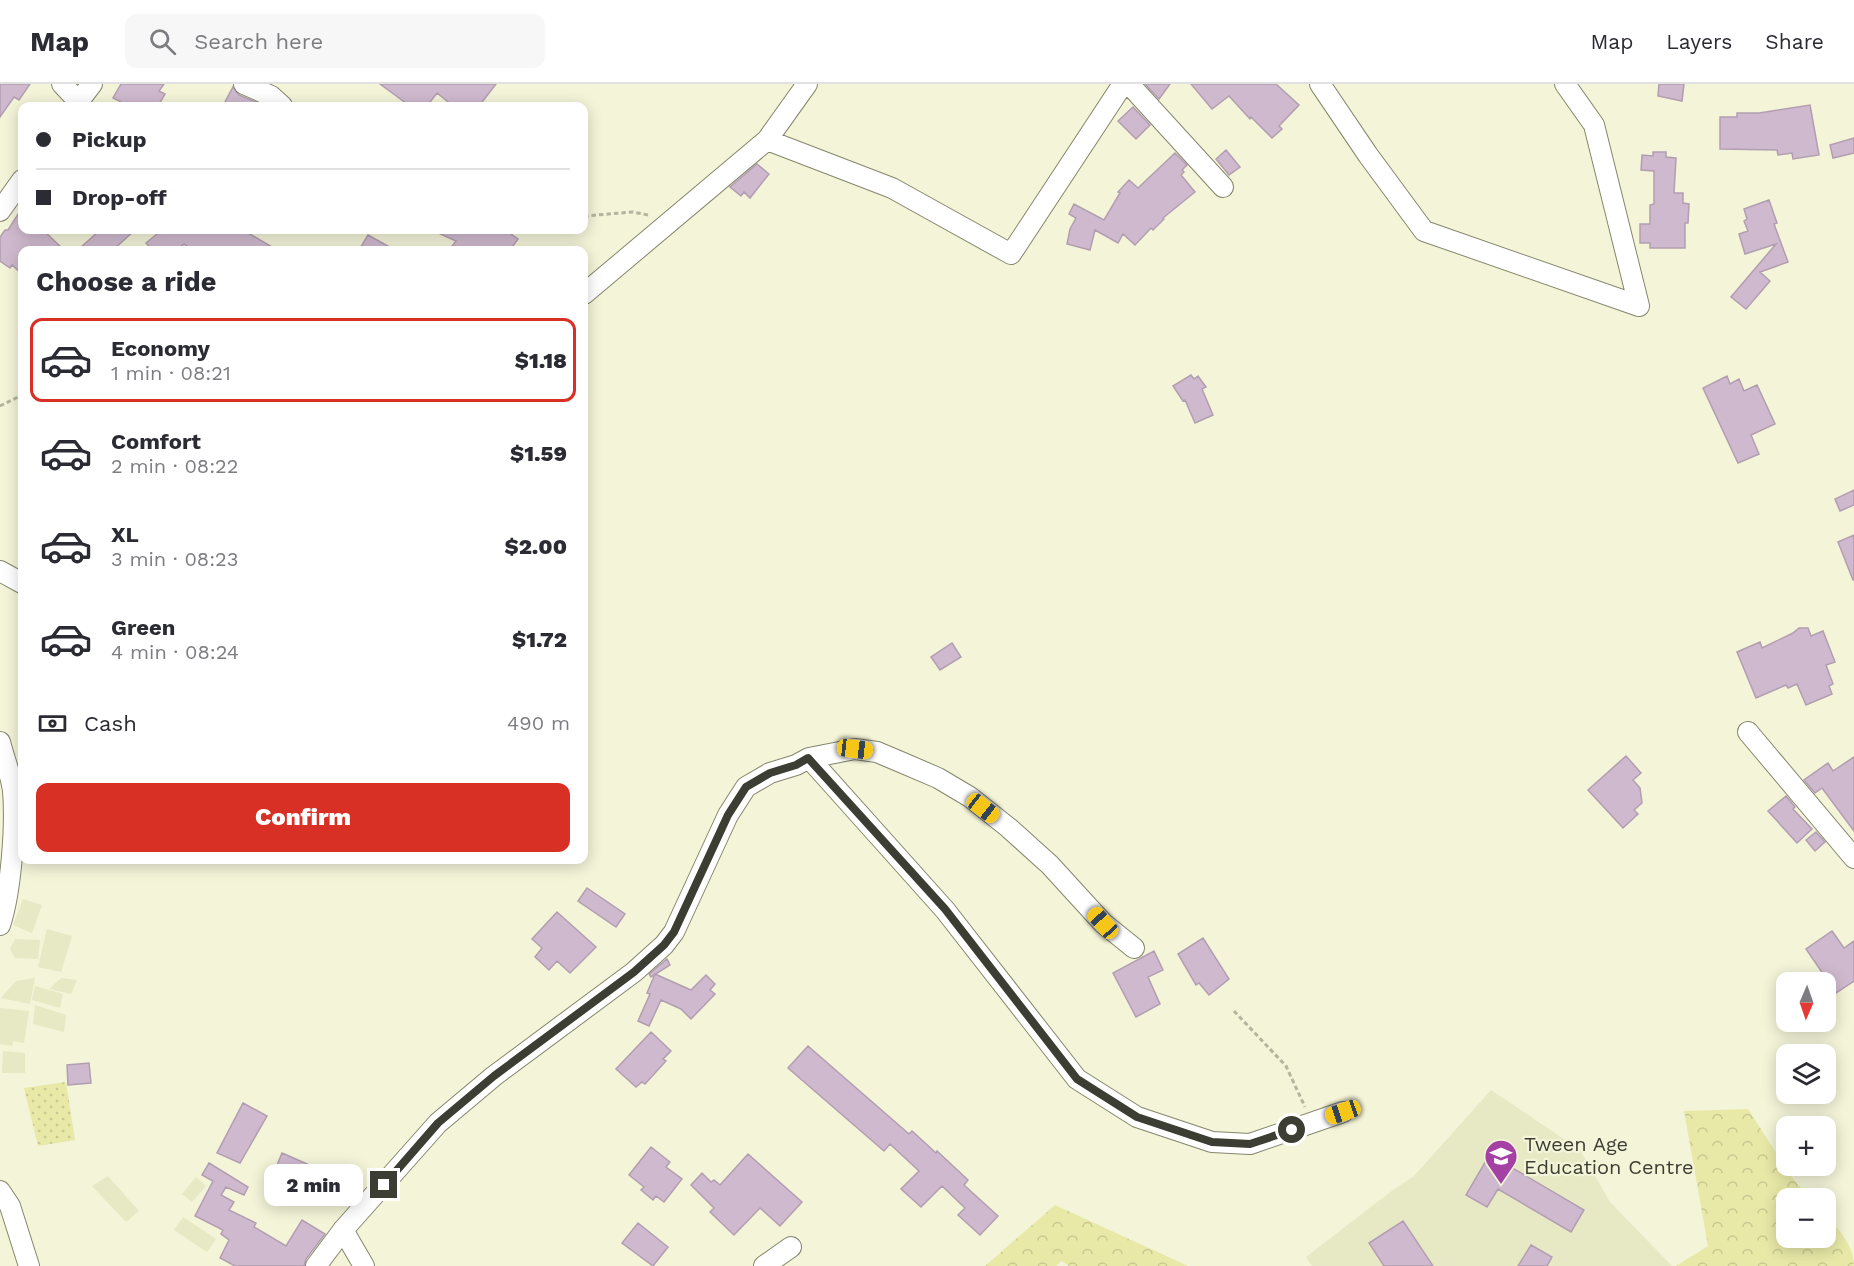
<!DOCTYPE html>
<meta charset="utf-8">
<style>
:root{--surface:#fff;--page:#f7f7f7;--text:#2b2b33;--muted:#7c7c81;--line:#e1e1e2;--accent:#d93025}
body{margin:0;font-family:"Work Sans",sans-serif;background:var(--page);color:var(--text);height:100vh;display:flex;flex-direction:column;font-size:22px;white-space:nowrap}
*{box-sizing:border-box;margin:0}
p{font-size:20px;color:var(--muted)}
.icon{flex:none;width:33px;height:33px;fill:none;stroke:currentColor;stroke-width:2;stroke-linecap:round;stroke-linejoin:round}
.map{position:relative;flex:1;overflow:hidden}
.side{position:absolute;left:18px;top:162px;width:570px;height:618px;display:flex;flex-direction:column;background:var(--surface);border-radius:12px;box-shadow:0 3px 15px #0003}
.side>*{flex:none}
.top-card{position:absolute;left:18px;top:18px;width:570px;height:132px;border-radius:12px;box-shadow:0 3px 15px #0003;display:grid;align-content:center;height:132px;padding:0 18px;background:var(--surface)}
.needle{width:39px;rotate:182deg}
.controls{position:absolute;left:1776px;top:888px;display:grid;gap:12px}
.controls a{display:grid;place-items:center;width:60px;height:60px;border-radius:12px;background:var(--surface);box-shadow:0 3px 15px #0003;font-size:30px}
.end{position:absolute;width:27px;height:27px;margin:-14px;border:8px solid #3d3e33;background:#fff;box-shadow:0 0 0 3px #fff}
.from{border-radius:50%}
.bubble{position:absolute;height:42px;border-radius:12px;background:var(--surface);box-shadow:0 3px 15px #0003;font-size:20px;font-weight:800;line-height:42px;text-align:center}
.car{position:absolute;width:18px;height:36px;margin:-18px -9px;border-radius:8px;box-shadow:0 0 4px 2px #0007;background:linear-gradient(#f5c518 24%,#345 0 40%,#f5c518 0 76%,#345 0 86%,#f5c518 0)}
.top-card b{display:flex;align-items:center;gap:21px;height:57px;font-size:22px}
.top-card b+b{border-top:2px solid var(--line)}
.top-card i{width:15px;height:15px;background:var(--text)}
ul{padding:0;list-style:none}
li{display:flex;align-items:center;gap:18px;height:84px;margin:0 12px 9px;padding:0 6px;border:3px solid transparent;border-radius:12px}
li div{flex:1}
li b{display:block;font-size:22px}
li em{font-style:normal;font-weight:800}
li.active{border-color:var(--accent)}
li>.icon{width:54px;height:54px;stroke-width:1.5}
h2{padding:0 18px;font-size:27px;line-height:72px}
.pay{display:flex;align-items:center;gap:15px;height:66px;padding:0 18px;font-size:22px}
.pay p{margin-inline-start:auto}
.primary-button{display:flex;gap:12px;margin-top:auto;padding:12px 18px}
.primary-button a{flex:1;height:69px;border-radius:12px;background:var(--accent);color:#fff;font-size:24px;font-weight:800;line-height:69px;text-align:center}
header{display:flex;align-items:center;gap:36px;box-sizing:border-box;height:84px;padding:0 30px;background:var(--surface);border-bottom:2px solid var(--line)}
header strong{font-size:28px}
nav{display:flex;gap:33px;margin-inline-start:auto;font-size:21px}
.search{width:420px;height:54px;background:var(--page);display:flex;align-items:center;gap:15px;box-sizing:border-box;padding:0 21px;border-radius:12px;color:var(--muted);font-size:22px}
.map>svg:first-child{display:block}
.built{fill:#e7e8c4}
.grass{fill:url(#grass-dots)}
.forest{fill:url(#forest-crowns)}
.building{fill:#cfb9ce;stroke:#b29eb1;stroke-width:1.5}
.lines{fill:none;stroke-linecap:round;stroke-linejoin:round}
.minor-casing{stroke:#86866d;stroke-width:22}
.path{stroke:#b4b59f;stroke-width:3;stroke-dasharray:4.5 3;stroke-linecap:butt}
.minor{stroke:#fff;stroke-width:20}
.route{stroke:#3d3e33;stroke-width:8}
.labels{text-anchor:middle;stroke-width:4.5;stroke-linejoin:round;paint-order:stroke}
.poi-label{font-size:20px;fill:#3d3e33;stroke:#f3f4d8;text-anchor:start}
</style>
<header>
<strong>Map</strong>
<div class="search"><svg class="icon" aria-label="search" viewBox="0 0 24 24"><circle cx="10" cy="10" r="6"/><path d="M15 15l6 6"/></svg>Search here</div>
<nav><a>Map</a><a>Layers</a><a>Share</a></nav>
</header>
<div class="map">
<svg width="1854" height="1182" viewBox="0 0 1854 1182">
<defs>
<pattern id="grass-dots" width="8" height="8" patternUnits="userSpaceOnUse" patternTransform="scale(1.5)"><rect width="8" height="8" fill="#e8e9a7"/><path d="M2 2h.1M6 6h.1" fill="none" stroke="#c8c990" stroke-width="1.8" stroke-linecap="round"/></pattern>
<pattern id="forest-crowns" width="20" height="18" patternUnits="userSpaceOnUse" patternTransform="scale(1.5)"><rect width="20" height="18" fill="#e8e9a7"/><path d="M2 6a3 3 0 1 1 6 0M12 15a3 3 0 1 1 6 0" fill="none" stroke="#c8c990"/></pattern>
</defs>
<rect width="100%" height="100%" fill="#f3f4d8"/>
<path class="built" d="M23,815L42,821L32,849L13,841Z
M47,845L72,852L61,888L38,883Z
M15,855L40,856L38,875L15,874L10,865Z
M35,894L30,920L1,914L16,897Z
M61,894L77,896L71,910L49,905Z
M35,902L63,910L60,924L32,916Z
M35,921L66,931L64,948L33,940Z
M0,924L29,927L24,959L13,957L12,962L0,960Z
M3,967L25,969V989H2Z
M1491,1006L1580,1066L1610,1118L1672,1182H1312L1306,1173L1389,1109L1414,1092Z
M108,1092L139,1127L126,1138L92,1102Z
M196,1093L206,1102L192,1118L182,1110Z
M183,1133L216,1155L207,1168L174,1146Z"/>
<path class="grass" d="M66,998L75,1056L38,1062L24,1004Z"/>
<path class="forest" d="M1748,1025L1793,1095L1810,1114H1786V1154H1826V1131C1839,1146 1854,1161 1854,1182H1676L1708,1162L1684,1027Z
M1055,1121L1188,1182H1069L1062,1177L1056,1182H985Z"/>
<path class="building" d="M0,0H30L19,16L14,13L0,33Z
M121,0H164L159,7L165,10L158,22H129L113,14Z
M380,0H496L479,22H453L437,9L427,22H410Z
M1145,0H1170L1159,15Z
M1191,0H1276L1299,21L1279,42L1282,45L1272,54L1251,33L1250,35L1229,12L1212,25Z
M1659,0H1684L1682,17L1658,12Z
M233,3L239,11L265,22H232L225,18Z
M1810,21L1819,71L1793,75L1792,69L1778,71L1777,66L1720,65V33H1737V29H1759Z
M1133,23L1150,41L1136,55L1118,37Z
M1854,54V69L1833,74L1830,61Z
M1226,66L1240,83L1229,91L1216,75Z
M1653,68H1666V73L1676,74L1674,109H1683V119L1689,120L1688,139H1685V164H1650V159H1640V140H1650V121L1654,120V87L1641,86L1642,71L1653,72Z
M1175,69L1187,81L1182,86L1184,88L1181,91L1195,108L1163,134L1164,135L1153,146L1151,144L1135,161L1123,150L1118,159L1095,146L1090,166L1067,160L1070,145L1076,134L1069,130L1074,120L1104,136L1120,109L1118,108L1129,96L1138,104Z
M757,80L769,90L750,114L744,108L741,112L730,103Z
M1769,116L1777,139L1774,140L1788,178L1760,188L1770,197L1746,225L1731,213L1776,160L1745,170L1739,150L1748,147L1744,137L1747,135L1744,125Z
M22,124V146H43L64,166H22V190L12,181L10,184L0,177V153L5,146H8Z
M100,146H135L113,166H78Z
M162,146H243L277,166H192L184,160L177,166H153L146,159Z
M432,146H505L518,155L510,166H449L456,157Z
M368,151L395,166H359Z
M1191,291L1194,295L1198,292L1206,303L1202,305L1213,331L1195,339L1185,316L1183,317L1173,302Z
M1727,292L1730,300L1739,295L1744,307L1757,301L1775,340L1751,351L1759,370L1738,379L1703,304Z
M1854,406V421L1840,427L1835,415Z
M1854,451V496H1853L1838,458Z
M1799,544H1808L1811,552L1823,547L1835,578L1826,581L1833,600L1829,602L1832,610L1806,621L1797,600L1788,604L1786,601L1756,614L1737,568L1760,558L1762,564L1793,549Z
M952,559L961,573L940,586L931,573Z
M1626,672L1641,689L1633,696L1640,704L1642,719L1634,726L1638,730L1623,744L1588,706Z
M1854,673V747L1822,704L1815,709L1804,696L1828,679L1833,687Z
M1786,712L1795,723L1793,725L1812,745L1797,759L1768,727Z
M1816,748L1825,758L1815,767L1806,756Z
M587,804L625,830L616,843L578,817Z
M557,828L596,863L570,889L557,877L549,886L535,873L542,864L532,855Z
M1832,847L1844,864L1854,857V897L1836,909L1806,865Z
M1203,854L1229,895L1209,911L1199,899L1196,901L1178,870Z
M1154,867L1163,886L1148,893L1160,920L1136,933L1113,889Z
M667,875L670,881L651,893L649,890Z
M655,890L691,906L706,891L715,900L710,906L715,910L691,935L681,925L661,916L649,942L638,937L650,910L647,909Z
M651,948L671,967L663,975L666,977L645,1000L642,998L636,1003L616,985Z
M808,962L909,1050L912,1047L936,1069L937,1067L968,1096L964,1101L998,1132L980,1151L958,1131L965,1124L942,1102L921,1123L901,1105L919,1087L890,1060L884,1067L788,984Z
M89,979L91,999L68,1001L67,981Z
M243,1019L267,1032L240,1079L217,1069Z
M651,1063L670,1078L666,1083L682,1095L664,1118L656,1112L653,1116L641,1106L644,1103L629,1091Z
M282,1069L307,1080L296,1104L272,1093Z
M748,1070L802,1118L780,1142L760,1124L734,1151L710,1128L714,1124L691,1101L702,1089L711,1098L714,1096L720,1101Z
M1487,1075L1502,1084L1504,1079L1584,1126L1571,1148L1498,1105L1487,1123L1466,1111Z
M209,1079L248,1103L244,1111L226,1103L221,1111L234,1118L229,1126L256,1139L254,1143L286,1162L302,1136L325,1150L306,1175L304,1182H235L220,1174L229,1156L221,1150L223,1146L195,1132L213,1097L202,1091Z
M1403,1137L1433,1182H1384L1369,1159Z
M638,1139L668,1163L653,1182L622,1159Z
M1531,1161L1552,1173L1547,1182H1518Z"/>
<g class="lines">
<defs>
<path id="minor" d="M62,0L78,17
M244,0L271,12L282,22
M1129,0L1223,103
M1320,0L1368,71L1424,147L1639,222
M1565,0L1594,41L1639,222
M75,22L92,0
M767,56L892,104L1011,170L1123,0
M0,127L22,96
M584,210L767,56L807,0
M0,487L22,499
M1748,648L1854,774
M0,658C4,674 11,691 13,707C16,742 11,808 0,841
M809,674L945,826L1077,995L1137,1033L1212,1058L1250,1060L1343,1028
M0,1107L10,1122L29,1182
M343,1146L364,1182
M316,1182L343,1146L438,1039L494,992L634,888L664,861L674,848L728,731L746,703L770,689L796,681L809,674L855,665L877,668L903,679L938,694L970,713L1009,744L1050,781L1103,839L1134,864
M764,1182L791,1163"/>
</defs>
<use href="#minor" class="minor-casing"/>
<path class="path" d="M584,132L633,128L648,131
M0,322L22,311
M1234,927L1286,982L1305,1023"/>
<use href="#minor" class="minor"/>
</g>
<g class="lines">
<path class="route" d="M384,1101L438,1039L494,992L634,888L664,861L674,848L728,731L746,703L770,689L796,681L808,674L945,825L1077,995L1137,1033L1212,1058L1250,1060L1292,1046"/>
</g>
<defs>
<symbol id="school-pin" viewBox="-11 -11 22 30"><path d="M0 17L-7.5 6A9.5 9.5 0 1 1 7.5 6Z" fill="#a540a5" stroke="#f3f4d8"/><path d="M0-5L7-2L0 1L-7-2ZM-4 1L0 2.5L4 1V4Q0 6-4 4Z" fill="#fff"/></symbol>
</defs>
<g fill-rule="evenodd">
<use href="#school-pin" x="1482" y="1053" width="38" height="52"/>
</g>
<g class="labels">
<g class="poi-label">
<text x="1524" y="1067">Tween Age<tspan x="1524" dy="23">Education Centre</tspan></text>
</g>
</g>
</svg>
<div class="controls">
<a><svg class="needle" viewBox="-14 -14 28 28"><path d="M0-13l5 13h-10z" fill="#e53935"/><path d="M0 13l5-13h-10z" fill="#7c7c81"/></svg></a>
<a><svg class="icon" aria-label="layers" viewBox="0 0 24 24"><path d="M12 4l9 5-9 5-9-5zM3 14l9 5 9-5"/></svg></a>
<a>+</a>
<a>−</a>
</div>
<i class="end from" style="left:1292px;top:1046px"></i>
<i class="end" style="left:384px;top:1101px"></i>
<div class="bubble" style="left:264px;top:1080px;width:99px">2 min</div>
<i class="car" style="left:855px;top:665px;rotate:97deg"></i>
<i class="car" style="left:983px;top:724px;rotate:128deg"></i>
<i class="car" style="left:1103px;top:839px;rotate:318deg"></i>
<i class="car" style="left:1343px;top:1028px;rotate:251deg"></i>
<div class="top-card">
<b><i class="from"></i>Pickup</b>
<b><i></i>Drop-off</b>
</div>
<section class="side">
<h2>Choose a ride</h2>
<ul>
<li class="active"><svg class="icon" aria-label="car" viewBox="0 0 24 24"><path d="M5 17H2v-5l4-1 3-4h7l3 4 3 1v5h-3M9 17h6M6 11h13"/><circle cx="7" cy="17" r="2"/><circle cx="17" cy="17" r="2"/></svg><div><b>Economy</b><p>1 min · 08:21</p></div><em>$1.18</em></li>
<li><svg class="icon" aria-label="car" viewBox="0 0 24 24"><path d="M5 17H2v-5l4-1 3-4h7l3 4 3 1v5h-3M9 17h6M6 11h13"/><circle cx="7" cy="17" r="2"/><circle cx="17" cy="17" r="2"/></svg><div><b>Comfort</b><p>2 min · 08:22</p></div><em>$1.59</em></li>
<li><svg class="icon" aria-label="car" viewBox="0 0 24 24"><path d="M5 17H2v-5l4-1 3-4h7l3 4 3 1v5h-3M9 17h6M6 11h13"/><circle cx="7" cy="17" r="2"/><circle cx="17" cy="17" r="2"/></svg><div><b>XL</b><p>3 min · 08:23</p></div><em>$2.00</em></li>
<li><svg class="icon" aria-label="car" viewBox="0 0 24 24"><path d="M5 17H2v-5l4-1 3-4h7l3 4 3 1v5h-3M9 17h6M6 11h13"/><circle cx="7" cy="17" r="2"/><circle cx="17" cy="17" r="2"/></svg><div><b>Green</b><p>4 min · 08:24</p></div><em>$1.72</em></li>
</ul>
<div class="pay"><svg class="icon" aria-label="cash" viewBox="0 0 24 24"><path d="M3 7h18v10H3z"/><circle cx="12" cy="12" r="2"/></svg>Cash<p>490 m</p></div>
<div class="primary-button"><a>Confirm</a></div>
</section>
</div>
